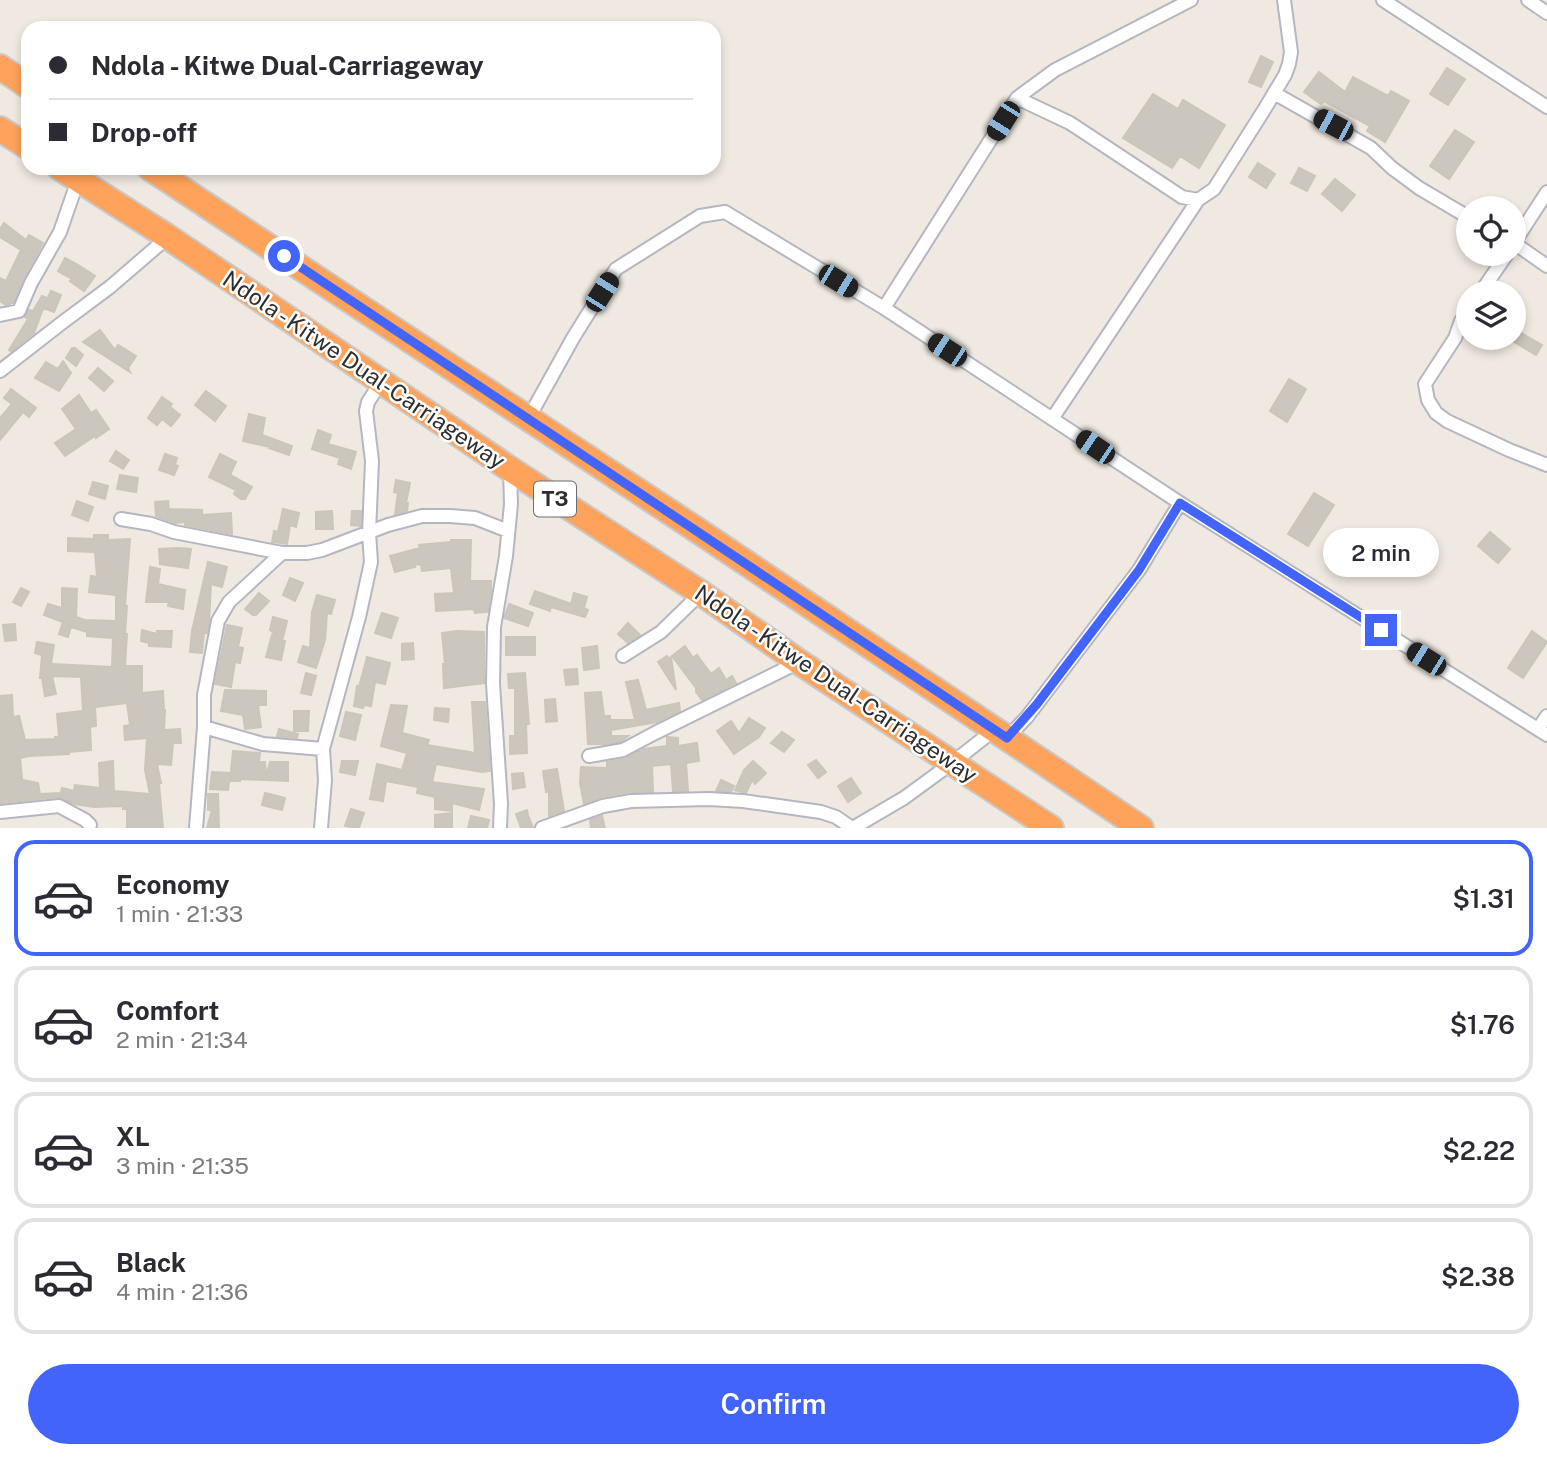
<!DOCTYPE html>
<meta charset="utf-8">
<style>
:root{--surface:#fff;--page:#f7f7f7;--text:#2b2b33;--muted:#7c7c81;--line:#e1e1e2;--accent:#4264fb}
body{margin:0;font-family:"Public Sans",sans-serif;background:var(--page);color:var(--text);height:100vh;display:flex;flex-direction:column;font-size:26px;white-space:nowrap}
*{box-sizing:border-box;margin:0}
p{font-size:23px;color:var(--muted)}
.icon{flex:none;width:38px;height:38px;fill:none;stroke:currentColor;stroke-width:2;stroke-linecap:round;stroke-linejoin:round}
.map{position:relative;height:828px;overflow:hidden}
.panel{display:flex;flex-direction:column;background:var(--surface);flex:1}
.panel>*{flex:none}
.hud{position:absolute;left:21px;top:21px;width:700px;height:154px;border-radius:21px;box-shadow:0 4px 10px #0003;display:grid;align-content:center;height:154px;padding:0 28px;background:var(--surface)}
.controls{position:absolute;left:1456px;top:196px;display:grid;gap:14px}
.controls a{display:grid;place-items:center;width:70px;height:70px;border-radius:50%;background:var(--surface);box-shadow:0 4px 10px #0003;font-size:35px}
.end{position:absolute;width:32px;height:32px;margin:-16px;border:9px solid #4264fb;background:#fff;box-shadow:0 0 0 4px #fff}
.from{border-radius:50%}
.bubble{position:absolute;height:49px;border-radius:24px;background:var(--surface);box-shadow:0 4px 10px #0003;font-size:23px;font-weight:600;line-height:49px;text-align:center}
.car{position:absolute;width:21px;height:42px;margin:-21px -10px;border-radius:9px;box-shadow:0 0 5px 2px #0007;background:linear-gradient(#222 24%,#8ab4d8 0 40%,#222 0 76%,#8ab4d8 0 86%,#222 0)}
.hud b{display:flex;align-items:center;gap:24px;height:66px;font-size:26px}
.hud b+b{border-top:2px solid var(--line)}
.hud i{width:18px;height:18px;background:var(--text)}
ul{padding:12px 0 0;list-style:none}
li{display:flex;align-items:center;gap:21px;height:116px;margin:0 14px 10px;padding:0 14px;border:4px solid var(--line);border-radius:21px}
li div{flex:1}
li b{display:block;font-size:26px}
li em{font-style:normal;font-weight:600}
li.active{border-color:var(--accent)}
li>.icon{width:63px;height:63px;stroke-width:1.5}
.cta{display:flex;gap:14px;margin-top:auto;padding:14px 28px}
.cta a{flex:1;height:80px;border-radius:42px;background:var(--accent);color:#fff;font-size:28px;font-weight:600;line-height:80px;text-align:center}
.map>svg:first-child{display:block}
.building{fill:#cbc7bf;stroke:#cbc5ba;stroke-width:2;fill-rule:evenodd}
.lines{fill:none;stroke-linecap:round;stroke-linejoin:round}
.street-casing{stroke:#b4b7c1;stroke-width:16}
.highway-casing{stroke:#c9c9c9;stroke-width:28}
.street{stroke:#fff;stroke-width:12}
.highway{stroke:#ffa35c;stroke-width:24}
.route{stroke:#4264fb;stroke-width:9}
.labels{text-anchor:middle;stroke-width:5;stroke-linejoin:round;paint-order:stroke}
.shield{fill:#fff;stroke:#6d6d6d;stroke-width:2}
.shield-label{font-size:21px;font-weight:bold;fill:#2e2e2e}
.street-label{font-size:23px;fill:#2e2e2e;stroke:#fff}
</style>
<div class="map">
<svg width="1547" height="828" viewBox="0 0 1547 828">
<rect width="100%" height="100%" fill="#efe9e1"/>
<path class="building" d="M1261,56L1273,62L1261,87L1249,82Z
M1447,68L1465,79L1448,105L1430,94Z
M1319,72L1345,92L1353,77L1388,96L1391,91L1409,101L1385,142L1367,131L1370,126L1324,101L1321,104L1304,92Z
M1153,94L1178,109L1183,100L1225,125L1199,168L1180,156L1172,168L1123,138Z
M1455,130L1474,142L1449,179L1430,166Z
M1258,163L1275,174L1266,188L1249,177Z
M1299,168L1315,176L1307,191L1291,183Z
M1335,179L1355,195L1342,211L1322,194Z
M4,223L26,240L29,235L43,243L23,279L13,303L6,305L0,301V278L6,281L21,250L0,237V229Z
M65,258L80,266L95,276L84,291L70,281L72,279L58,271Z
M51,291L61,295L54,312L43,308Z
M42,296L47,298L34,333L11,351L9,350L28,319L25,317L29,310L33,311Z
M1514,329L1542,345L1536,355L1514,342Z
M100,330L115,350L118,345L136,356L128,368L130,372L83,342Z
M72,348H75L83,355L76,366L66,358Z
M63,361L71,373L59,391L35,378L46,362L58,369Z
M98,368L113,381L104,391L89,378Z
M1289,379L1306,389L1287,422L1270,411Z
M11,389L36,408L29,417L23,412L0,440V418L12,404L4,398Z
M206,391L226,406L215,421L195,405Z
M79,395L91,413L96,410L109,429L96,438L95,436L65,456L55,443L76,429L62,409Z
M162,397L172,404L170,407L180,415L171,426L162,419L157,425L148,418Z
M249,414L265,418L262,435L292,446L289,455L269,448L270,447L243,441Z
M318,430L331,435L328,444L356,452L351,469L338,464L340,458L312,449Z
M116,451L129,460L123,469L110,461Z
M165,454L177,458L175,465L178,466L174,475L159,470Z
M220,454L236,462L230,475L252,487L245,499H241L234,494L236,490L209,477Z
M120,475L138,478L136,492L117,489Z
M396,480L410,483L406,503H408L407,511L395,514L398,493L394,492Z
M93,482L108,486L105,499L89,494Z
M1314,493L1334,505L1308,546L1288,534Z
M77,501L93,507L88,521L72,515Z
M168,501L169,509L202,510V515L231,513L232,534L185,525V522L175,523L156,516L155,502Z
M283,509L299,513L296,527L290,525L287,544L272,542L274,531L278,532Z
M332,511L333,529H316V512Z
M352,511H361V526L351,525Z
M1490,532L1510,549L1498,563L1478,546Z
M94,535H108V540L130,539L125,606H127L125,634H127L125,666H142V693L163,691L164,710H165L164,730L180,729L181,743H173L171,765L157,764L161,783L159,784L163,828H127V809H123V806L94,807L74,804L58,797L0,803V696L12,695L13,717L19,716L25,740L55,739V737H59L57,714L83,711L81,677L52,676L56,694L45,696L42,678H40L42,655L35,653L37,642L54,645L51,663L53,664L112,667L113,638L87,636V632L71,627L68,637L59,634L63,622L44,615L48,604L62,608V588L77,589L76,617L85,620L116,621V595L89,592L91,576L97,577L95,552L68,551V538L94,539ZM127,703L130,725L124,726L125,740L147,738L145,770L150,794L114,791L113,761L99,763L100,788L75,785L74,791L62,788L61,793L40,794L38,783L18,779L22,778L20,758L29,756L69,754V752L91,750L90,727L96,726L95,707Z
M451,540H471L470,581H491V593L488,612L485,611V612L475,613L474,609L436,611L435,594L454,593L451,568L422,571L421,565L416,564L415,567L395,572L390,556L420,548L419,545L451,542Z
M178,548L191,549L188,568L160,564L159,549Z
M208,562L227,567L222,587L211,584L209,622L207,633H204L202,653L190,652L192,631Z
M150,567L160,569L158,584L185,590L183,609L168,606L169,602H146Z
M290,578L303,583L295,601L283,595Z
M21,588L29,592L21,606L13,602Z
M535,591L571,604L574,593L587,597L584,608L588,610L585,617L551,607L550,611L530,604Z
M259,593L269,601L256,615H253L245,609Z
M317,595L335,600L331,614L327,613L325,640L316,668L298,662L303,646L310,648L312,612Z
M509,604L533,613L528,626L504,618Z
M382,613L398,618L391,638L375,633Z
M273,617L287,621L282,641H285L281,660L266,657L272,635L277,636L270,630Z
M628,623L640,635L628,643L618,634Z
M15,624L16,640L5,641L3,625Z
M227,625L242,628L238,647L243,648L240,663L235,662L231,687L215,684Z
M142,630L157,634V631H172L171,647L149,646V643L141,641Z
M456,631L484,632V683L444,688L443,664H445L442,633Z
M1532,631L1547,642L1523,678L1508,668Z
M506,637H535V655H506Z
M413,643L414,659L402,660V644Z
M597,646L599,668L584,670L582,648Z
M685,646L693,658L697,655L711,674L719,668L726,680L732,676L736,683L702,700L696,692V688L672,656Z
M667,656L669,659L671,657L676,690L658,662Z
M367,657L390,663L385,684L375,682L371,706L364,705L363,708L354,706L357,686L359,687Z
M577,669L578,684L566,685L564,670Z
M306,673L316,676L311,695L301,693Z
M525,673L529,724H526L527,753L510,754V736H515V688H509L508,674Z
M638,680L646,710L679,703L680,711L657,722L611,730V736H628L620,742L605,744H588L585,693L601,692L604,716H610V720H635L626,682Z
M225,690L266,691V705H258L261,727L245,729L243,715L221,711Z
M555,699L557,721L546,722L545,700Z
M472,702H485L490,771L482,772L436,764L432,782L484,789L479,810L452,803V811L435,809V797L417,793L418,787L386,781L383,801L370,799L377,764L402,770L407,753L381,746L391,705L407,706L402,733L429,740L427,745L475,753Z
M435,708L449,709L448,722L434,720Z
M294,711H309L308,731H294Z
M346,712L361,715L355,740L340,736Z
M749,718L765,728L759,737L734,754L717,731L731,721L739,733Z
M279,729L298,734L297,738L277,736Z
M782,732L794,740L784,752L771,743Z
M667,737L678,738V746L697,743L699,761L686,763L688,791H673L671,764L652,766L653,792H629L601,797L584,804L580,783L581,767L607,768V762L625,759L643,749L667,746Z
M233,751L260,753L259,762H265L266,776L270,762H288V781L240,779V781H230Z
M816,760L826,772L818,778L808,765Z
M342,761H358L355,775L340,772Z
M753,761L766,773L755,784L752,780L746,793L735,790L744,770Z
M557,769L564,811L549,816V791L546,792L543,771Z
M212,772L230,773L228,790L210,789Z
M523,773L525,787L513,789L512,774Z
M851,778L861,793L848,802L838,786Z
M721,780L734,786L731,792L716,791Z
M265,793L285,798L282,810L262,805Z
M208,794H218L219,828H207L212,810H208Z
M351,809L364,813L359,828L345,826Z
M527,810L528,815L533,828H521L516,814Z
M452,813V828H435V815Z
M471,816L489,820L487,828H468Z
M602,816L605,828H591L590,820Z"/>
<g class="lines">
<defs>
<path id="street" d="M1383,0L1547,107
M1528,0L1547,13
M1274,93L1371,148L1392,168L1419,188L1468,217
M1017,98L1070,123L1182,197L1198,200L1214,189L1264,110L1285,75L1289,64L1291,52L1284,0
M1514,243L1547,192
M1514,243L1547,266
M1481,292L1507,254
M884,308L1017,98L1055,70L1191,0
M1468,311L1461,321L1455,338L1425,384L1428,400L1436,413L1447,421L1509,450L1547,465
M0,315L19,311L31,283L60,232L78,180
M0,371L63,322L110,287L168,237
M528,419L573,338L616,269L700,216L725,212L884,308L1180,503L1547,735
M1052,419L1198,200
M121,519L151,524L174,532L282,553H307L322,550L388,525L422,516H450L475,518L508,531
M623,656L661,632L701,593
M204,727L263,744L323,749
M1538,729L1547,716
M1007,738L1027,717L1046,692L1139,570L1180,503
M589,756L623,750L655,733L799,662
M0,812L59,806L85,820L90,825
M196,828L204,727V695L218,621L229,602L282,553
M321,828L325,780L323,749L359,617L371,562L369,533L372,461L366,411L368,402L381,382
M500,828L501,804L493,684L494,627L506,556L511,504L510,469
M542,828L603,806L631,801L709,799L743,801L821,812L836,817L852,828
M853,828L904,798L952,763L994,730"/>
<path id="highway" d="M0,67L28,86
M0,129L28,147
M60,168L168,237L510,469L701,593L799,662L1051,828
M150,168L700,532L1141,828"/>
</defs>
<use href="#street" class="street-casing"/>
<use href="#highway" class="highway-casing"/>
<use href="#street" class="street"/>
<use href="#highway" class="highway"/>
</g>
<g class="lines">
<path class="route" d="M284,256L1007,738L1037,704L1139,570L1180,503L1381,630"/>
</g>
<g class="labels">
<rect class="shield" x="534" y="481.5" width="42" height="35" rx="5"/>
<g class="shield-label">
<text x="555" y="506">T3</text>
</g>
<g class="street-label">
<text transform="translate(364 370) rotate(34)" y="8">Ndola - Kitwe Dual-Carriageway</text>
<text transform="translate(836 684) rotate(34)" y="8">Ndola - Kitwe Dual-Carriageway</text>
</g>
</g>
</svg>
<div class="controls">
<a><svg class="icon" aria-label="locate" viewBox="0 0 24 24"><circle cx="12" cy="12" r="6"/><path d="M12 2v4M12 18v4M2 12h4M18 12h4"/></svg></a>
<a><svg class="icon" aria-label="layers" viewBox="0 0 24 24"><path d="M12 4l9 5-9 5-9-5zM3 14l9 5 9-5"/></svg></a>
</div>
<i class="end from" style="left:284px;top:256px"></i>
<i class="end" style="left:1381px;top:630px"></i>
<div class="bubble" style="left:1323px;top:528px;width:116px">2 min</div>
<i class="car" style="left:1003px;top:121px;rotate:212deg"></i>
<i class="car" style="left:1333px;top:125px;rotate:298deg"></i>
<i class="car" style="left:838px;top:281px;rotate:121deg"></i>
<i class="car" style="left:602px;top:292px;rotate:32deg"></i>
<i class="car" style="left:947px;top:350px;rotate:303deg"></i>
<i class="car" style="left:1095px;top:447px;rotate:304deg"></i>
<i class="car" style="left:1426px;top:659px;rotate:302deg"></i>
<div class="hud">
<b><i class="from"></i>Ndola - Kitwe Dual-Carriageway</b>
<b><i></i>Drop-off</b>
</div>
</div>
<section class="panel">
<ul>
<li class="active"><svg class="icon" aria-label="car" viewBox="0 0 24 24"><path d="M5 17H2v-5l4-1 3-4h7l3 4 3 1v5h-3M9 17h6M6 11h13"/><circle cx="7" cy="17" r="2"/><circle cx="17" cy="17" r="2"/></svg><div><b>Economy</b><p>1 min · 21:33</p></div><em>$1.31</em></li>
<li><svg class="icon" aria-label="car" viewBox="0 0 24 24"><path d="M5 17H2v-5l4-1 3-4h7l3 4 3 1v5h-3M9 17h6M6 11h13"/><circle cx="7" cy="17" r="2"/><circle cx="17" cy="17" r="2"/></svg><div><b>Comfort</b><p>2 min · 21:34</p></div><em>$1.76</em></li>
<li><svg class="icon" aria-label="car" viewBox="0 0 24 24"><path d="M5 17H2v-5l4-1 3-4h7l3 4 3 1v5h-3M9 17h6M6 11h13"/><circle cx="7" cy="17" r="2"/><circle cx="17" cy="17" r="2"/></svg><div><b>XL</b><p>3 min · 21:35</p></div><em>$2.22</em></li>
<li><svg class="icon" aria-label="car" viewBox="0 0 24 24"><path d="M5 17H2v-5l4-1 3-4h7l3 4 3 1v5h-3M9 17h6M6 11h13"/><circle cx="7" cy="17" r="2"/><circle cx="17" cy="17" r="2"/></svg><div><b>Black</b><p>4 min · 21:36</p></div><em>$2.38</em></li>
</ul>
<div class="cta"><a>Confirm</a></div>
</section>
